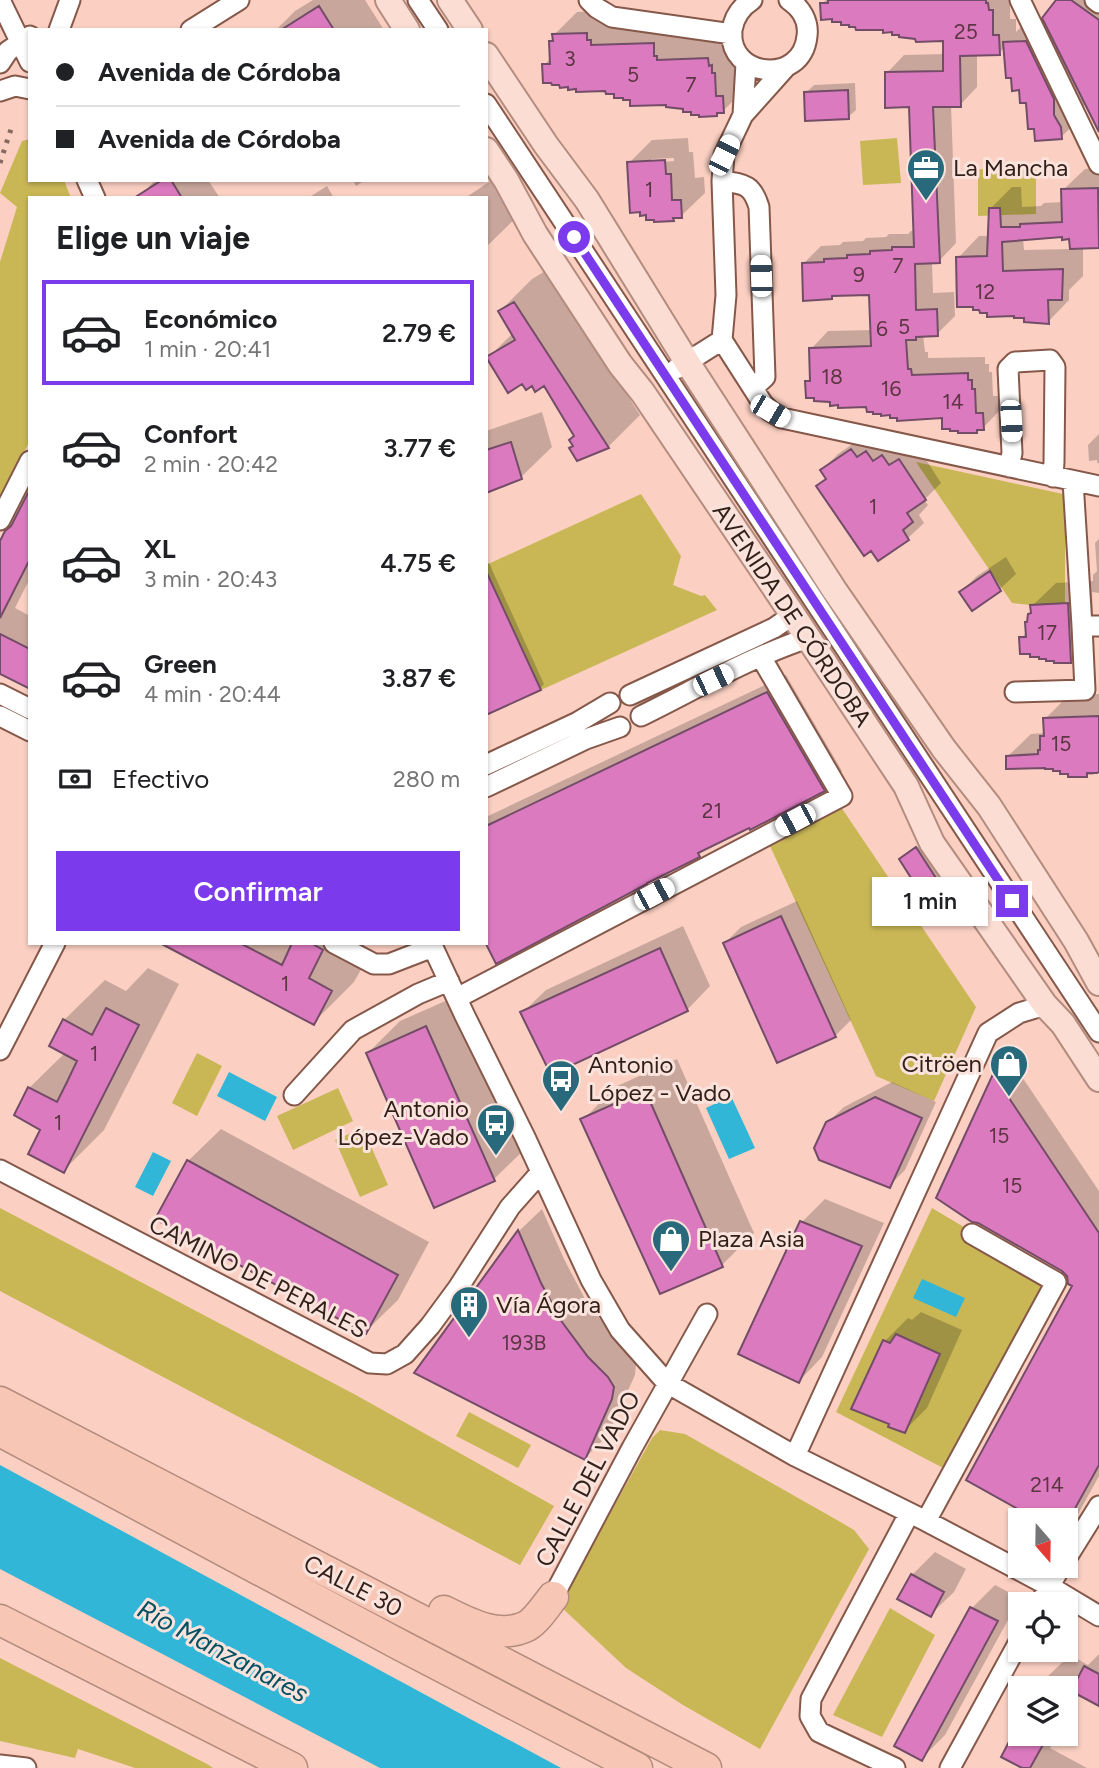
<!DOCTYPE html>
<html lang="es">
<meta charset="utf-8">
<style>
:root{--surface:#fff;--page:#f2f2f2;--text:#202124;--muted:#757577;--line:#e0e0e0;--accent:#7c3aed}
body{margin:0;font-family:Figtree,sans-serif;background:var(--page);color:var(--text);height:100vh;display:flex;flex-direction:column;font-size:26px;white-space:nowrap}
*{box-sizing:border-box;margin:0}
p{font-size:23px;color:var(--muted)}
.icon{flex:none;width:38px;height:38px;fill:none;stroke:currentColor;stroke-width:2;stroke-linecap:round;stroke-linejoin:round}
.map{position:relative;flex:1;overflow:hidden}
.details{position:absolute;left:28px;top:196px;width:460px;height:749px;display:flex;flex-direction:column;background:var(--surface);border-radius:0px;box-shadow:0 2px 5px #0004}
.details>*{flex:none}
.guide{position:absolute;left:28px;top:28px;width:460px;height:154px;border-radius:0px;box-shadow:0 2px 5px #0004;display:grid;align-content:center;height:154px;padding:0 28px;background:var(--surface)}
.needle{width:46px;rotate:160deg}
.fabs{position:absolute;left:1008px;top:1508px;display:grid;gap:14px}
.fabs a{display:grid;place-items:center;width:70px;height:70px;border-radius:0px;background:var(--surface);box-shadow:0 2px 5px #0004;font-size:35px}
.end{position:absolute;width:32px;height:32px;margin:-16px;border:9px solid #7c3aed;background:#fff;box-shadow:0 0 0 4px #fff}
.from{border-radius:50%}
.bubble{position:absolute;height:49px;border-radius:0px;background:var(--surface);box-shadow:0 2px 5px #0004;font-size:23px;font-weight:600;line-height:49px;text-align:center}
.car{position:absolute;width:21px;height:42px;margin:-21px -10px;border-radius:9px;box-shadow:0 0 5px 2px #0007;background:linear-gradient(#fff 24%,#345 0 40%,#fff 0 76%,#345 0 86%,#fff 0)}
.guide b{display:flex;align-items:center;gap:24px;height:66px;font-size:26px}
.guide b+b{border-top:2px solid var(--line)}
.guide i{width:18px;height:18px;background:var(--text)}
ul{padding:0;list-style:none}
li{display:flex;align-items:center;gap:21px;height:105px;margin:0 14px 10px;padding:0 14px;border:4px solid transparent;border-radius:0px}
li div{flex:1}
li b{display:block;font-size:26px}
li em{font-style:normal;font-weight:600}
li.on{border-color:var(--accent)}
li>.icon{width:63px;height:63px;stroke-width:1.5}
h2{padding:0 28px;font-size:32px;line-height:84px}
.pay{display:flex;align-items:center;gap:18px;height:77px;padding:0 28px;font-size:26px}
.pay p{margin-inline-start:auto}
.cta{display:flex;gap:14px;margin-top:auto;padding:14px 28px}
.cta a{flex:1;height:80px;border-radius:0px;background:var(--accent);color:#fff;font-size:28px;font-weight:600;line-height:80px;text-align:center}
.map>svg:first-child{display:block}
.green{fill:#c9b756}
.water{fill:#31b6d7}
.shadow{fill:#0003;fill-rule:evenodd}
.building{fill:#dc7ac0;stroke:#734c67;stroke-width:2}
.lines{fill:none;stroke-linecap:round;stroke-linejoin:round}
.minor-casing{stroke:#855849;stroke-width:23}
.major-casing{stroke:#b38c7e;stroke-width:28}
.highway-casing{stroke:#b38c7e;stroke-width:33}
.minor{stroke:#fff;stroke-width:19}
.major{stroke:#fbddd3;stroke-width:24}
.highway{stroke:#f8c6b5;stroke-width:30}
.rail{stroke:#85685f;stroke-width:5;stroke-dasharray:3.5 7;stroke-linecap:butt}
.route{stroke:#7c3aed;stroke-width:9}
.labels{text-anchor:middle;stroke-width:6;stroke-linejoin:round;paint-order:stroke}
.number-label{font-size:21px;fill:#5c3642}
.poi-label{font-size:24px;fill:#321f18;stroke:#f9e3dc;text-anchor:start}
.street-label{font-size:24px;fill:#321f18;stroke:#f9e3dc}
.water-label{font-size:26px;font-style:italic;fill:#025061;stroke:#f9e3dc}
</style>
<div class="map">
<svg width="1099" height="1768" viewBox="0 0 1099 1768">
<rect width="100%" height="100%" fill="#fbd0c3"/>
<path class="green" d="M897,138L901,183L863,185L860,141Z
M30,139V180H64L71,198H30V440L0,503V262L17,207L0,193L22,141Z
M978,169L1036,170V214L978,216Z
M916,462L1063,494L1065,498V603L1030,605L1012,603Z
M641,494L681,556L673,585L701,596L705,595L717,610L541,690L487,571L486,565Z
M841,807L976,1007L934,1101L876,1076L770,846Z
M197,1053L222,1066L197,1116L172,1103Z
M338,1088L353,1121L293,1150L277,1116Z
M363,1128L388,1185L360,1197L335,1140Z
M0,1208L354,1394L554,1506L520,1565L0,1291Z
M932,1208L1056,1282L947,1470L836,1412Z
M469,1412L531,1445L518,1468L456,1436Z
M660,1430L685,1434L837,1520L854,1530L869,1549L760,1749L683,1705L626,1668L559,1605L652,1438Z
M890,1608L935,1635L882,1737L833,1715Z
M0,1658L207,1764L213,1768H135L78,1749L75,1758L0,1741Z"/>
<path class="water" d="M229,1072L277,1097L265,1121L217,1096Z
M731,1096L755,1148L729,1159L706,1108Z
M153,1152L171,1161L153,1196L135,1187Z
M922,1279L965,1298L956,1317L913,1298Z
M0,1465L561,1768H380L0,1569Z"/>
<path class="shadow" d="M313,0H365L384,30H276L295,11Z
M826,0H1010V19H1016V32L1028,20L1044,19L1058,0H1099V127L1077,83V91L1084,103L1085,114L1061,137L1035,127L1028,101L1020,89L1005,47L999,53L977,54V87L960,105H951L956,243L939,261H932L933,293L954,292L955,316L937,334L923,335L925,352H928V358L985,357V364H989V372H992L993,396H1000V410L983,428H979L976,431L944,416L891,413L868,405L840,403L832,401L807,382L812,377L811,349L828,331L872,330L871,293L835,294L832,297L804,263L821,246L840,245L843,242L863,241L866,238L886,237L889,234H908L911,231L915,230L910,105L887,73L904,55L945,54V40L917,38L884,28L857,25L822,4ZM1035,54L1050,86L1047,88L1042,78V74L1041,75L1035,62Z
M609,10L679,33V37L731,35L746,88L723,111H719L716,114L668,103L632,98L544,65L552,57L551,42L554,38V35L577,12Z
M855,83L856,110L848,117L806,93L814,85Z
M688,138L689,152H693L695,178L704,177L705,193L681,216H676L673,219L647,213L641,210L629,163L652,140ZM674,158V161L651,163V159Z
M1099,168V247H1083V276L1069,290V300L1048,322L1016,314L989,311L974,305L958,258L979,236H989L990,209L1012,187H1021L1022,207L1041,206L1044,203L1063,202V190L1085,169ZM1063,235L1071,237L1072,249L1024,250L1023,238Z
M498,176L522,212L486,247V198H465Z
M155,180H208L220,198H139Z
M353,180H365L356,186Z
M327,186L334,198H308Z
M547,270L640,415L608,447L574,446L575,435L544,384L523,382L488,358L513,333L500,311L532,279Z
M542,412L552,447L521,477L486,492V431Z
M867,434L916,444L941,483L924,500L928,505L919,515L924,523L908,538L879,558L818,486L827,477L822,470L838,454Z
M1099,434V463H1097V460L1089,461L1088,445Z
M30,492V578L15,608L30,616V687L0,672V545L13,525Z
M1099,539V593L1092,592L1094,638L1071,661L1021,638L1028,631L1032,612V606L1056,583L1093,581V575L1097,571L1095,543Z
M1006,557L1016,574L1000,589L972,608L961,592L977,576Z
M489,563L544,684L540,689L486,713V564Z
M786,675L842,771L824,790L709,845L699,855L486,940V817Z
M1099,694V769L1093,775H1070L1069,772L1007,757L1031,734L1045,733V719L1068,696Z
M920,845L945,884L926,898L904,856Z
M797,901L851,1020L835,1036L778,1061L725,943L741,927Z
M683,926L710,986L687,1010L522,1013L546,990Z
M163,943H359L372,950L354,982L314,1022Z
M148,968L179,984L104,1130L64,1170L43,1129L29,1088L65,1053L64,1020L105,980L126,991Z
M459,995L527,1147L494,1179L368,1053L400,1021Z
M677,1059L754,1233L722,1265L583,1120L615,1087ZM652,1085L653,1088L619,1104V1100Z
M1010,1059L1099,1191V1476L1078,1514L1066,1527L1074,1286L1063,1270L938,1198L994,1075Z
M892,1082L936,1102L905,1170L889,1186L827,1123L844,1107Z
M221,1129L429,1242L398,1300L365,1332L188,1161Z
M825,1199L884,1223L822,1357L799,1381L802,1222Z
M542,1209L564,1259L585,1299L611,1333L631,1354L636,1363L635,1375L608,1435L585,1458L417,1372L519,1231Z
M921,1312L962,1330L927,1408L904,1431L885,1341L908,1318L912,1320Z
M935,1552L966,1569L954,1592L930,1615L912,1575Z
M995,1585L1020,1598L945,1735L922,1758L896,1745L972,1608Z
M1099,1654V1704L1080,1694L1066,1720V1689H1040L1046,1678L1070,1655L1088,1665Z
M1020,1725V1734H1058L1050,1748L1087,1768H1025L1004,1756Z"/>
<path class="building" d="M828,0H986V3H988L989,10H993V35H999L1000,55L960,56L961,107H933L940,263L915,264L916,310L937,309L938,336L916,337V340H906L908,369H911L912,375L968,373V380H972V389H975L976,413H983L984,430H977V433H958V431H950V429H942V418L897,421V418H890V415L881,416V414H873V412H867L866,407L838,408V405L830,406V402L814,401V398H806L805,381H810L809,348L871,346L869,295L832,296V299L803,301L802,263L824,262V259L847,258V255L870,254V251L892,250V247H914L909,107L885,108V72L943,71V41L916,42L915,39L899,37V35H892V32L883,33V30H856L855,27H849V25H841V22H832V19L821,20L820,3H828Z
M1056,0H1071L1099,20V132L1042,18Z
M319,6L334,30H281Z
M587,33V40H591V45L654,43V56H657V60L708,58L709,66L712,65V73H715L716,96H723L724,113H717V116L699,117V115H691V112H683V109L666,107V105L630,106V100H623V98H614V94H606L605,91L576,92V89L568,90V87L560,88L559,85H552L551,83H543L542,64H550L549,41H553L552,34Z
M1026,41L1054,99V115L1061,127L1062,139L1035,141L1034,129H1028L1026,103H1020L1019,90L1012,91L1011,78H1006L1003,42Z
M848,90L849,119L805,121L804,92Z
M665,160L666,174H671L672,200H681L682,218H673L674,221L654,222V220H646V215L640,216V212L630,213L627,162Z
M162,180H171L182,198H134Z
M1098,188L1099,248L1070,249L1069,239L1062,240V237L1002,242L1003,271L1063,269L1062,300H1048L1049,324L1024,322V318H1014V316L987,317V313H980L979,310H973V307H957L956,257L987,256L989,208H1000L1001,227H1020V224L1062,222L1061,189Z
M514,302L609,448L577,461L569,448L573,446L569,440L574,436L544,386L535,392L532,386L526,390L522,384L508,393L486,357L515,340L498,311Z
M511,442L522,479L486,493V450Z
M851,449L857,457L866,451L873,461L882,455L889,465L899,459L926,500L907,513L913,522L903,530L909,540L878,561L871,551L864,556L816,486L826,479L820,470Z
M30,489V559L0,618V541L5,531L11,526Z
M486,571L541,690L486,715Z
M990,571L1001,591L972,611L959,592Z
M1068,603L1071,663H1054V661H1046V659H1039V657H1030V654H1020L1019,637H1026L1025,622H1027L1028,614L1031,613L1030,605Z
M0,634L30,649V689L0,674Z
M767,692L825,791L750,830L749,828L698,853L700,857L647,883V884L496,964L486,944V826Z
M1099,716V772L1097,773H1087V777H1068V774H1060V771H1053V769H1045V768L1006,769V756L1038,754V750H1040V736H1044L1043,718Z
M916,847L943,889L925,900L899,859Z
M781,916L836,1037L777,1063L723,943Z
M160,943H240L282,965L292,943H311L323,950L309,978L332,991L314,1025Z
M660,948L688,1011L551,1075L520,1012Z
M106,1008L139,1025L64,1173L28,1154L40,1130L14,1115L28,1087L57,1102L67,1082L77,1061L49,1046L63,1019L92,1035Z
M426,1026L495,1181L434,1208L366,1053Z
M993,1074L1099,1233V1465L1068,1521H1039L966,1480L1072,1286L1068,1284L1067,1276L1062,1271L978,1223L972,1222L936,1198Z
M645,1090L723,1267L660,1294L580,1119Z
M875,1097L922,1118L890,1188L819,1160L814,1148L826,1122Z
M187,1160L398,1275L366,1334L155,1219Z
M800,1221L862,1246L799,1383L738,1354Z
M518,1230L541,1283L562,1322L588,1357L608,1377L614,1387L612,1399L585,1460L414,1373Z
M896,1334L940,1354L905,1433L888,1427L889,1424L851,1409L883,1340L890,1343Z
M911,1574L944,1592L931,1617L897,1599Z
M970,1607L998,1621L922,1761L894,1746Z
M1084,1666L1099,1674V1706L1071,1691Z
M1013,1734H1049L1030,1768H1022L1001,1757Z"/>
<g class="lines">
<defs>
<path id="minor" d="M0,0L30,62
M418,0L438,30
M589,0L597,8L612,17L732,34
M752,0C741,7 734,17 732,30C727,78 802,86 807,36C809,21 801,8 789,0
M1020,0L1099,164
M1095,0L1099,3
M59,30L70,0
M191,30L239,0
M0,63L8,51L30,36
M0,91L15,86L30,89
M486,104L1099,1032
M743,115L746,63
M87,180L95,198
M722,181C744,184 752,184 759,207L765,377L753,388
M722,340L763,404L770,411L782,418L1099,486
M722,340L726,295L722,181L724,155L743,115L785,68
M676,369L722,340
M1009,467L1012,453L1008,369L1015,362L1050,360L1055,367L1054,462L1053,477
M1073,481L1082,626H1099
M0,520L30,461
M1015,692L1085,690L1082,626
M0,694L30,709
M630,695L774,628L793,615
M0,716L30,731
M641,716C696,689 750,657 808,638
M486,765L578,722L610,703
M486,787L586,739L620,727
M334,943L374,964H389L433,947
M431,943L465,1016L525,1137L591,1280L620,1330L667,1383L795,1456L926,1521L1049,1586L1099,1616
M457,998L842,796L761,657
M0,1050L55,943
M294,1095L353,1030L418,994L449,981
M0,1170L370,1363L387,1364L405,1354L430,1326L458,1288L510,1207L541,1172
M795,1456L988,1033L1019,1013L1045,1005
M926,1521L1056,1282L972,1234
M1066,1559L1099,1506
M553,1597L632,1448L707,1314
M1039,1605L1061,1566
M0,1765L26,1768
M895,1768L819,1732L810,1716L811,1699L909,1514
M950,1768L1020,1640"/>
<path id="major" d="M388,0L407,30
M450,0L470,30
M486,55L546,145L587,200L687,362L835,591L944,749L989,806L1076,941L1099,983
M486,150L506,180L535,234L620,364L643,393L793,615L906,786L932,843L1045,1005L1063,1024L1099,1079"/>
<path id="highway" d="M0,1402L706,1768
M0,1431L402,1646L637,1768
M444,1611C468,1623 499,1640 527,1626C537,1620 545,1607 553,1597
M0,1620L292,1768"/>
</defs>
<use href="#minor" class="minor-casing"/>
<use href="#major" class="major-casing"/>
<use href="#highway" class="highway-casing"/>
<use href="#minor" class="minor"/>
<use href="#major" class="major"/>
<use href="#highway" class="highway"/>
<path class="rail" d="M0,163L12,126"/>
</g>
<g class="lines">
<path class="route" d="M574,237L1012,901"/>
</g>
<defs>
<symbol id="office-pin" viewBox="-11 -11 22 30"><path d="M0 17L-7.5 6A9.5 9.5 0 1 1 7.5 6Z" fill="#286a7c" stroke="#f9e3dc"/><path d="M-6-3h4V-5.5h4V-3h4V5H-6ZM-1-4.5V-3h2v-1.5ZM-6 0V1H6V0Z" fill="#fff"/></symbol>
<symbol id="shop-pin" viewBox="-11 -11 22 30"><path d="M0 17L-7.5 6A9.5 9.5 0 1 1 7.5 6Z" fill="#286a7c" stroke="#f9e3dc"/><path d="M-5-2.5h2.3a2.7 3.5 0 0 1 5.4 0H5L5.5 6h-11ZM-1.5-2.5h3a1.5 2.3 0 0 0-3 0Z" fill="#fff"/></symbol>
<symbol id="bus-pin" viewBox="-11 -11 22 30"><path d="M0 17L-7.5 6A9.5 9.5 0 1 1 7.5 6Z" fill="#286a7c" stroke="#f9e3dc"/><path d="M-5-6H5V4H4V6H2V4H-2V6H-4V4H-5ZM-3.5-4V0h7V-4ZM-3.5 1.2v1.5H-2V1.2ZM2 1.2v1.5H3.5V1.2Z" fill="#fff"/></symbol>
<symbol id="building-pin" viewBox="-11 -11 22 30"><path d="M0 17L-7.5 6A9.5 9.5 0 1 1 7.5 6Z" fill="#286a7c" stroke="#f9e3dc"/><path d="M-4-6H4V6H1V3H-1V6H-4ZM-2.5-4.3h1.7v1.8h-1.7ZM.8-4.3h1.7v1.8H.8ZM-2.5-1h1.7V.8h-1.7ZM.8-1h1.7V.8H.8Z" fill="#fff"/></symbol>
</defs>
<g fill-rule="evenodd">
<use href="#office-pin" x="904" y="146" width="44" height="60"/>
<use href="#shop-pin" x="987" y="1042" width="44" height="60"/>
<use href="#bus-pin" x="539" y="1057" width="44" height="60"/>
<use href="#bus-pin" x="474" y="1101" width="44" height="60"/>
<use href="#shop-pin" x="649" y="1217" width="44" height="60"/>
<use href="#building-pin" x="447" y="1283" width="44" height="60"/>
</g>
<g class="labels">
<g class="number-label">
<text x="966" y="39">25</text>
<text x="570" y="66">3</text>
<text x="633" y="82">5</text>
<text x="691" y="92">7</text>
<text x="649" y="197">1</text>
<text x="898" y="273">7</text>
<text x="859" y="282">9</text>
<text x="985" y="299">12</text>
<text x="904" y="334">5</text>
<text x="882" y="336">6</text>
<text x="832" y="384">18</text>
<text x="891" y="396">16</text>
<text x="953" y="409">14</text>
<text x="873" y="514">1</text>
<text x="1047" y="640">17</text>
<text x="1061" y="751">15</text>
<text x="712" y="818">21</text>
<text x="285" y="991">1</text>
<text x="94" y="1061">1</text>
<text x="58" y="1130">1</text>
<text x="999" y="1143">15</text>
<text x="1012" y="1193">15</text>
<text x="524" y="1350">193B</text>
<text x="1047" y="1492">214</text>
</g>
<g class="poi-label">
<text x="953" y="176">La Mancha</text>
<text x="982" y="1072" text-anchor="end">Citröen</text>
<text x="588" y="1073">Antonio<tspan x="588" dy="28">López - Vado</tspan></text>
<text x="469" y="1117" text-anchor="end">Antonio<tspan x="469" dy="28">López-Vado</tspan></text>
<text x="698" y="1247">Plaza Asia</text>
<text x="496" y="1313">Vía Ágora</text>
</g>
<g class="street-label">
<text transform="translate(792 615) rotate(56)" y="8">AVENIDA DE CÓRDOBA</text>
<text transform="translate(258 1277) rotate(27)" y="8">CAMINO DE PERALES</text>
<text transform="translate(588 1479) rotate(-62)" y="8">CALLE DEL VADO</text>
<text transform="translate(353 1586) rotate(27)" y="8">CALLE 30</text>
</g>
<g class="water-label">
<text transform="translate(223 1651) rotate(28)" y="9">Río Manzanares</text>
</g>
</g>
</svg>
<div class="fabs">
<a><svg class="needle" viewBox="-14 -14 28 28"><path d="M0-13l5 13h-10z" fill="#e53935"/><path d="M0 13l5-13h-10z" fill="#757577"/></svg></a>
<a><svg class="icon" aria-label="locate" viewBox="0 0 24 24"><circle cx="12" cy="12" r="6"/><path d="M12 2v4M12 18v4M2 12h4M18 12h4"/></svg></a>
<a><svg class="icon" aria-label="layers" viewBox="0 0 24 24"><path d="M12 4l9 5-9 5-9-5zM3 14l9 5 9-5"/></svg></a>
</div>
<i class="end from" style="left:574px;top:237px"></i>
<i class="end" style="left:1012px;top:901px"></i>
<div class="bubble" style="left:872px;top:877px;width:116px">1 min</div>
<i class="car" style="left:724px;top:155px;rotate:26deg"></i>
<i class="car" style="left:761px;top:276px;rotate:358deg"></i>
<i class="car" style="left:770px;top:411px;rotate:120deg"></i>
<i class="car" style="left:1011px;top:421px;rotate:177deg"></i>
<i class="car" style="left:713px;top:680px;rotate:64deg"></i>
<i class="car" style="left:795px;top:820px;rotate:242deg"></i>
<i class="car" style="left:654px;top:894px;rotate:62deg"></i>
<div class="guide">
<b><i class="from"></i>Avenida de Córdoba</b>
<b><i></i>Avenida de Córdoba</b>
</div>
<section class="details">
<h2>Elige un viaje</h2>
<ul>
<li class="on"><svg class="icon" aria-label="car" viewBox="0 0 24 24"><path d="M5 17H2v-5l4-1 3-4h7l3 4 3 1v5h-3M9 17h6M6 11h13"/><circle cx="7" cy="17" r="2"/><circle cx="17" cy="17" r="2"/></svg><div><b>Económico</b><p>1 min · 20:41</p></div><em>2.79 €</em></li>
<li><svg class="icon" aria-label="car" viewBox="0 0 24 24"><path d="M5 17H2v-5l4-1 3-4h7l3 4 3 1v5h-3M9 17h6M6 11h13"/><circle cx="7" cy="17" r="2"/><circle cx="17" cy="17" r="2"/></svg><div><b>Confort</b><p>2 min · 20:42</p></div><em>3.77 €</em></li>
<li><svg class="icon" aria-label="car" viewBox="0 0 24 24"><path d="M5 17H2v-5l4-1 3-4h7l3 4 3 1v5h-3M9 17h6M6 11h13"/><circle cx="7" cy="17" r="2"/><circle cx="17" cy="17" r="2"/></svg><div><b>XL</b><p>3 min · 20:43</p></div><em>4.75 €</em></li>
<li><svg class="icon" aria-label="car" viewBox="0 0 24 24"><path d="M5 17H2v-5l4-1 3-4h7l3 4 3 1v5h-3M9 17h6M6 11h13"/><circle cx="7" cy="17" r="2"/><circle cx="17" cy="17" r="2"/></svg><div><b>Green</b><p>4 min · 20:44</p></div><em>3.87 €</em></li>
</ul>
<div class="pay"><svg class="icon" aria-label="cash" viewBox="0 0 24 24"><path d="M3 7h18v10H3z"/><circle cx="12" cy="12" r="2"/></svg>Efectivo<p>280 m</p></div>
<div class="cta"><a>Confirmar</a></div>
</section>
</div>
